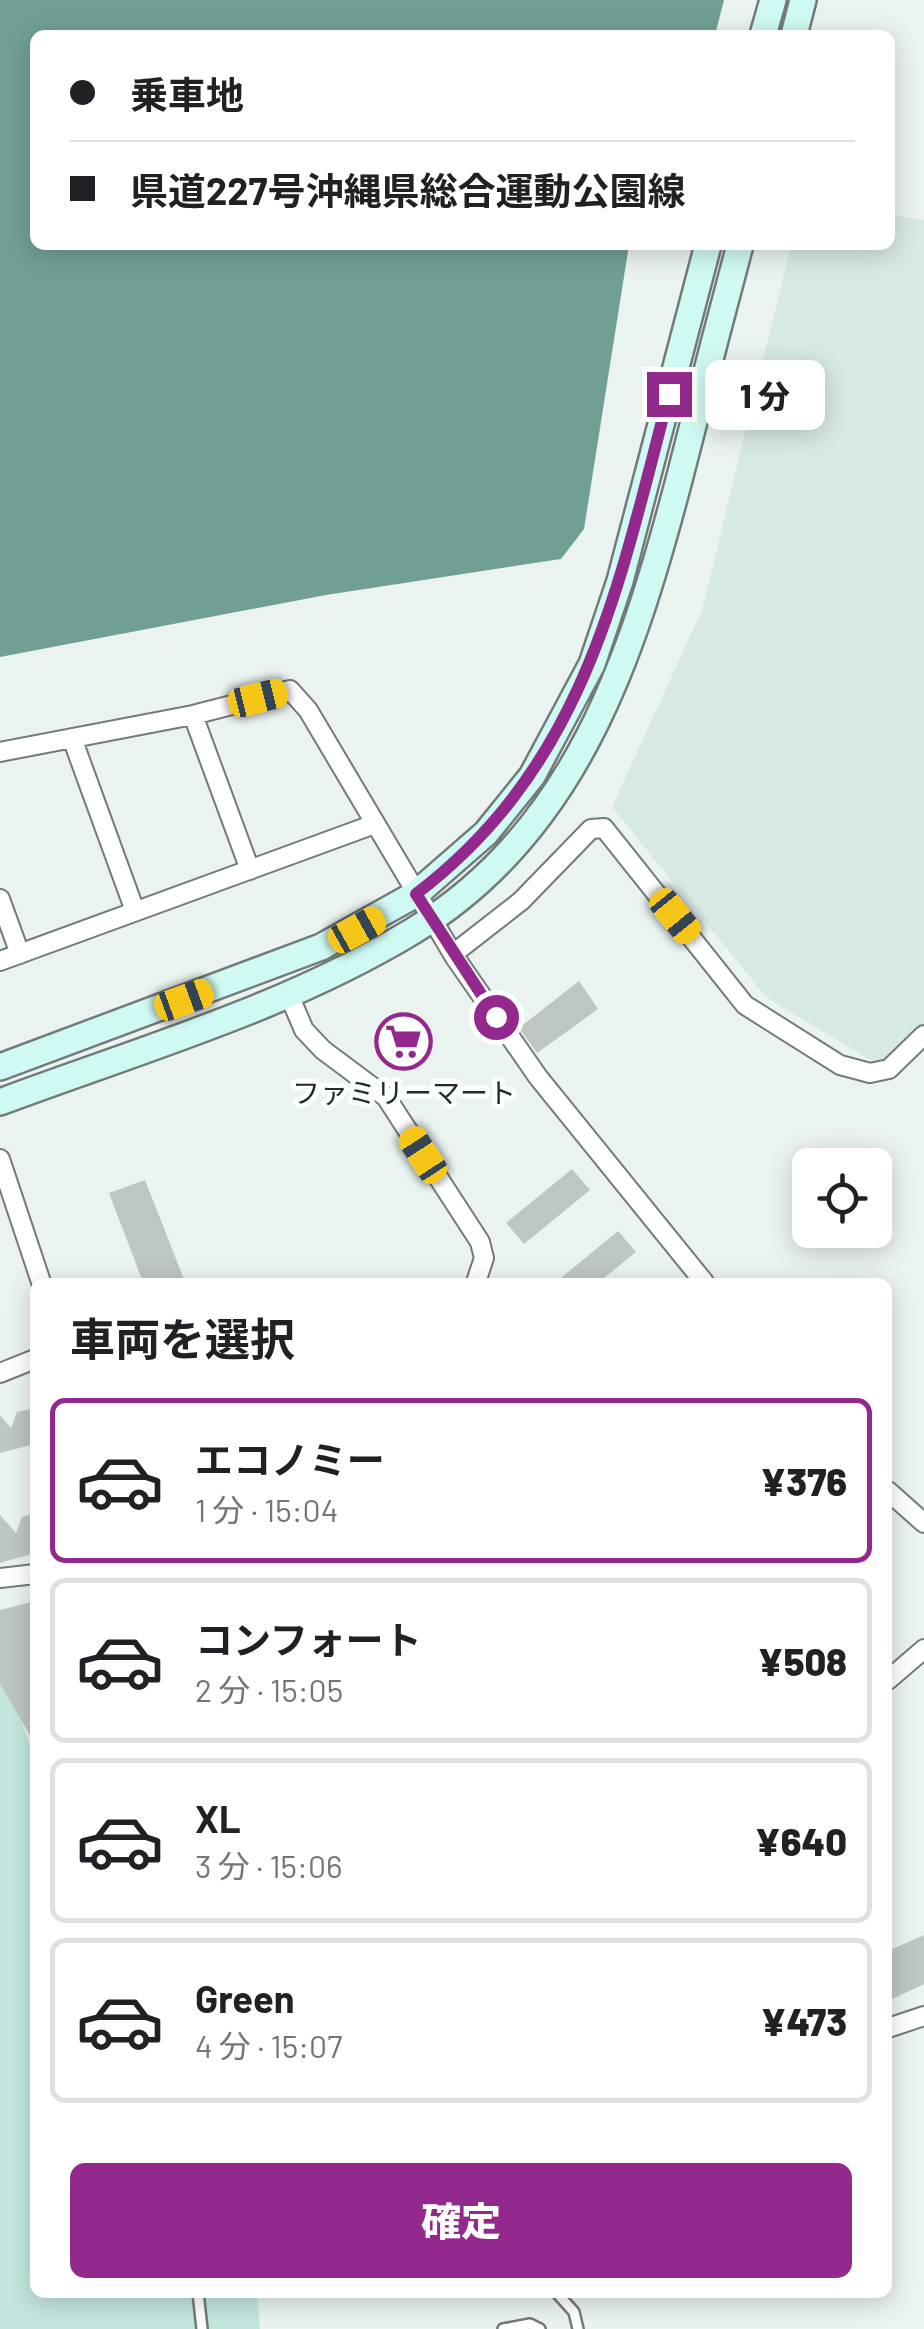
<!DOCTYPE html>
<html lang="ja">
<meta charset="utf-8">
<style>
:root{--surface:#fff;--page:#f2f2f2;--text:#202124;--muted:#757577;--line:#e0e0e0;--accent:#93298d}
body{margin:0;font-family:Barlow,"Noto Sans JP",sans-serif;background:var(--page);color:var(--text);height:100vh;display:flex;flex-direction:column;font-size:38px;white-space:nowrap}
*{box-sizing:border-box;margin:0}
p{font-size:32px;color:var(--muted)}
.icon{flex:none;width:55px;height:55px;fill:none;stroke:currentColor;stroke-width:2;stroke-linecap:round;stroke-linejoin:round}
.map{position:relative;flex:1;overflow:hidden}
.drawer{position:absolute;left:30px;top:1278px;width:862px;height:1020px;display:flex;flex-direction:column;background:var(--surface);border-radius:15px;box-shadow:0 5px 25px #0003}
.drawer>*{flex:none}
.hud{position:absolute;left:30px;top:30px;width:865px;height:220px;border-radius:15px;box-shadow:0 5px 25px #0003;display:grid;align-content:center;height:220px;padding:0 40px;background:var(--surface)}
.fabs{position:absolute;left:792px;top:1148px;display:grid;gap:20px}
.fabs a{display:grid;place-items:center;width:100px;height:100px;border-radius:15px;background:var(--surface);box-shadow:0 5px 25px #0003;font-size:50px}
.end{position:absolute;width:45px;height:45px;margin:-22px;border:12px solid #93298d;background:#fff;box-shadow:0 0 0 5px #fff}
.from{border-radius:50%}
.bubble{position:absolute;height:70px;border-radius:15px;background:var(--surface);box-shadow:0 5px 25px #0003;font-size:32px;font-weight:800;line-height:70px;text-align:center}
.car{position:absolute;width:30px;height:60px;margin:-30px -15px;border-radius:12px;box-shadow:0 0 8px 2px #0007;background:linear-gradient(#f5c518 24%,#345 0 40%,#f5c518 0 76%,#345 0 86%,#f5c518 0)}
.hud b{display:flex;align-items:center;gap:35px;height:95px;font-size:38px}
.hud b+b{border-top:2px solid var(--line)}
.hud i{width:25px;height:25px;background:var(--text)}
ul{padding:0;list-style:none}
li{display:flex;align-items:center;gap:30px;height:165px;margin:0 20px 15px;padding:0 20px;border:5px solid var(--line);border-radius:15px}
li div{flex:1}
li b{display:block;font-size:38px}
li em{font-style:normal;font-weight:800}
li.active{border-color:var(--accent)}
li>.icon{width:90px;height:90px;stroke-width:1.5}
h2{padding:0 40px;font-size:45px;line-height:120px}
.action{display:flex;gap:20px;margin-top:auto;padding:20px 40px}
.action a{flex:1;height:115px;border-radius:15px;background:var(--accent);color:#fff;font-size:40px;font-weight:800;line-height:115px;text-align:center}
.map>svg:first-child{display:block}
.built{fill:#d7e9e5}
.green{fill:#c2e7df}
.water{fill:#719f96}
.building{fill:#bec6c4}
.lines{fill:none;stroke-linecap:round;stroke-linejoin:round}
.service-casing{stroke:#737b79;stroke-width:14}
.minor-casing{stroke:#737b79;stroke-width:22}
.secondary-casing{stroke:#737b79;stroke-width:30}
.service{stroke:#fff;stroke-width:9}
.minor{stroke:#fff;stroke-width:18}
.secondary{stroke:#cffaf3;stroke-width:25}
.route{stroke:#93298d;stroke-width:12}
.labels{text-anchor:middle;stroke-width:10;stroke-linejoin:round;paint-order:stroke}
.poi-label{font-size:28px;fill:#252928;stroke:#fafffe}
</style>
<div class="map">
<svg width="924" height="2329" viewBox="0 0 924 2329">
<rect width="100%" height="100%" fill="#eaf3f0"/>
<path class="built" d="M890,215L924,220V1025L882,1067L767,998L612,807L702,610L791,245H890Z"/>
<path class="green" d="M0,1665L35,1758V2292L257,2293L260,2329H0Z"/>
<path class="water" d="M0,0H724L715,35H35V245H629L584,529L561,559L326,595L0,657Z"/>
<path class="building" d="M579,981L598,1009L537,1053L519,1028Z
M415,1014L433,1049L393,1070L375,1035Z
M572,1169L590,1190L524,1244L506,1223Z
M145,1180L185,1282H143L109,1193Z
M618,1231L636,1252L599,1282H556Z
M35,1408V1444L0,1453V1415L11,1428L17,1412Z
M35,1513V1553L0,1563V1515L16,1533L22,1517Z
M35,1601V1744L0,1684V1610Z
M924,1935V1984L888,2001V1951Z"/>
<g class="lines">
<defs>
<path id="service" d="M198,2292L202,2329
M556,2292L574,2312L578,2329
M503,2329L530,2324L540,2329"/>
<path id="minor" d="M193,715L250,870
M72,738L135,911
M0,752L193,715L290,690L308,710L454,956L538,1077L704,1282
M0,899L20,954
M453,954L521,901L591,829L604,828L745,1005L840,1065L870,1073L889,1069L924,1035
M0,961L372,825
M289,995L304,1030L323,1050L386,1097L480,1242L484,1258L476,1282
M0,1159L41,1282
M0,1373L35,1359
M888,1491L924,1523
M0,1578L35,1574
M888,1680L924,1649
M888,2028L924,2016"/>
<path id="secondary" d="M763,35L773,0
M794,35L803,0
M0,1067L321,947L416,894L486,833L532,776L592,664L620,581L708,245
M0,1102C139,1050 286,1008 413,931C577,832 633,654 679,480C699,402 719,323 740,245"/>
</defs>
<use href="#service" class="service-casing"/>
<use href="#minor" class="minor-casing"/>
<use href="#secondary" class="secondary-casing"/>
<use href="#service" class="service"/>
<use href="#minor" class="minor"/>
<use href="#secondary" class="secondary"/>
</g>
<g class="lines">
<path class="route" d="M496,1017L416,894C585,765 618,589 669,394"/>
</g>
<defs>
<symbol id="supermarket-ring" viewBox="-11 -11 22 22"><circle r="9.5" fill="#fafffe" stroke="#93298d" stroke-width="1.5"/><path d="M-6-5.5h2.5l.6 2H6L4.5 2H-2.5L-4.4-4H-6ZM-1.5 3.2a1.3 1.3 0 1 0 .1 0ZM3 3.2a1.3 1.3 0 1 0 .1 0Z" fill="#93298d"/></symbol>
</defs>
<g fill-rule="evenodd">
<use href="#supermarket-ring" x="372" y="1010" width="63" height="63"/>
</g>
<g class="labels">
<g class="poi-label">
<text x="404" y="1103">ファミリーマート</text>
</g>
</g>
</svg>
<div class="fabs">
<a><svg class="icon" aria-label="locate" viewBox="0 0 24 24"><circle cx="12" cy="12" r="6"/><path d="M12 2v4M12 18v4M2 12h4M18 12h4"/></svg></a>
</div>
<i class="end from" style="left:496px;top:1017px"></i>
<i class="end" style="left:669px;top:394px"></i>
<div class="bubble" style="left:705px;top:360px;width:120px">1 分</div>
<i class="car" style="left:258px;top:698px;rotate:76deg"></i>
<i class="car" style="left:675px;top:916px;rotate:141deg"></i>
<i class="car" style="left:357px;top:930px;rotate:61deg"></i>
<i class="car" style="left:184px;top:1000px;rotate:70deg"></i>
<i class="car" style="left:423px;top:1155px;rotate:327deg"></i>
<div class="hud">
<b><i class="from"></i>乗車地</b>
<b><i></i>県道227号沖縄県総合運動公園線</b>
</div>
<section class="drawer">
<h2>車両を選択</h2>
<ul>
<li class="active"><svg class="icon" aria-label="car" viewBox="0 0 24 24"><path d="M5 17H2v-5l4-1 3-4h7l3 4 3 1v5h-3M9 17h6M6 11h13"/><circle cx="7" cy="17" r="2"/><circle cx="17" cy="17" r="2"/></svg><div><b>エコノミー</b><p>1 分 · 15:04</p></div><em>¥376</em></li>
<li><svg class="icon" aria-label="car" viewBox="0 0 24 24"><path d="M5 17H2v-5l4-1 3-4h7l3 4 3 1v5h-3M9 17h6M6 11h13"/><circle cx="7" cy="17" r="2"/><circle cx="17" cy="17" r="2"/></svg><div><b>コンフォート</b><p>2 分 · 15:05</p></div><em>¥508</em></li>
<li><svg class="icon" aria-label="car" viewBox="0 0 24 24"><path d="M5 17H2v-5l4-1 3-4h7l3 4 3 1v5h-3M9 17h6M6 11h13"/><circle cx="7" cy="17" r="2"/><circle cx="17" cy="17" r="2"/></svg><div><b>XL</b><p>3 分 · 15:06</p></div><em>¥640</em></li>
<li><svg class="icon" aria-label="car" viewBox="0 0 24 24"><path d="M5 17H2v-5l4-1 3-4h7l3 4 3 1v5h-3M9 17h6M6 11h13"/><circle cx="7" cy="17" r="2"/><circle cx="17" cy="17" r="2"/></svg><div><b>Green</b><p>4 分 · 15:07</p></div><em>¥473</em></li>
</ul>
<div class="action"><a>確定</a></div>
</section>
</div>
